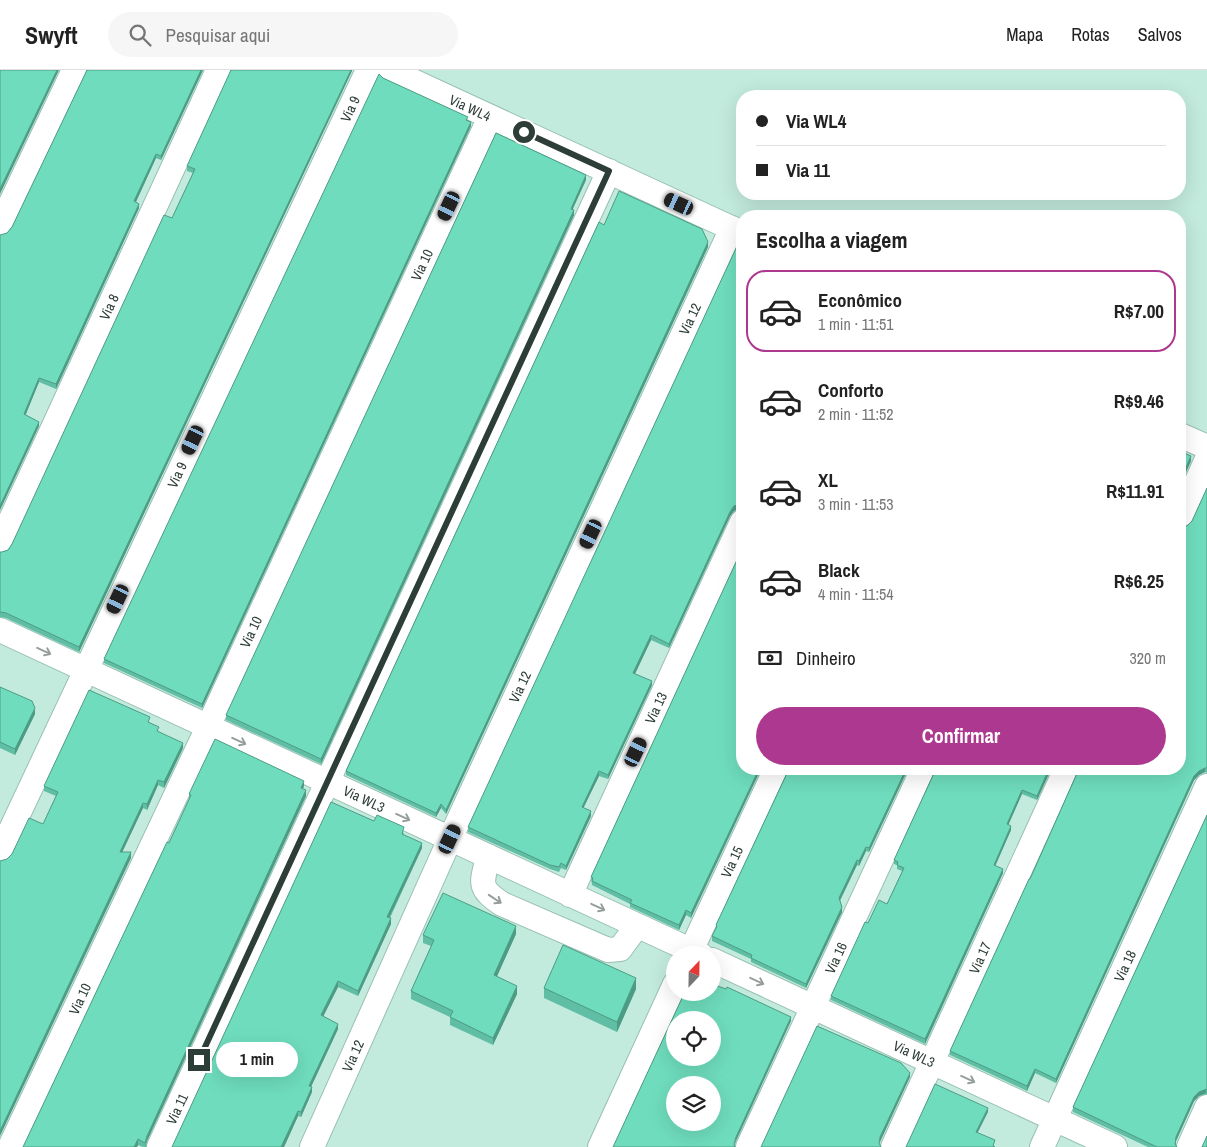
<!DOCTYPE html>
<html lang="pt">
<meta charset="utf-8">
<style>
:root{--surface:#fff;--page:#f6f6f6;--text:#222;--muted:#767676;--line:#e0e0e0;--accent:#ad388f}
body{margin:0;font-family:"Archivo Narrow",sans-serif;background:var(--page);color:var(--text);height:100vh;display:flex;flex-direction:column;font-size:19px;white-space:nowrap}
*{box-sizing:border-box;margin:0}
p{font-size:16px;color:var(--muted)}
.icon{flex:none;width:28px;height:28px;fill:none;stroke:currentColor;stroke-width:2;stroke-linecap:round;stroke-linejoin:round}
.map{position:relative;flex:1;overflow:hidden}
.panel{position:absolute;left:736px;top:140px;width:450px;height:565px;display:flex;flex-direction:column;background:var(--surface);border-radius:20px;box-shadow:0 5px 20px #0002}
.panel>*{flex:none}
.banner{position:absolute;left:736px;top:20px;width:450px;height:110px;border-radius:20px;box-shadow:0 5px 20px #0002;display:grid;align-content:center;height:110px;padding:0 20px;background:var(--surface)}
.needle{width:32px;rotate:22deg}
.buttons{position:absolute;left:666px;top:876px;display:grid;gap:10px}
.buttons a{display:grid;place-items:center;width:55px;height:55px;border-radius:50%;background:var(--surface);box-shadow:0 5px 20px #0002;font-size:25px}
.end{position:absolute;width:22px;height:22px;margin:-11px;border:6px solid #2d3d38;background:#fff;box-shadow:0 0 0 2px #fff}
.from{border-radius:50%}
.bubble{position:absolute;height:35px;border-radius:18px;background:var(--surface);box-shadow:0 5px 20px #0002;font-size:16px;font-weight:700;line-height:35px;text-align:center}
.car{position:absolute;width:15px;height:30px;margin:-15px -8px;border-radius:6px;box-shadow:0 0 4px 1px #0007;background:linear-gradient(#222 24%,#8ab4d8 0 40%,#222 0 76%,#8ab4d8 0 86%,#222 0)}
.banner b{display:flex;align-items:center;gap:18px;height:48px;font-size:19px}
.banner b+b{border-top:1px solid var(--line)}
.banner i{width:12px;height:12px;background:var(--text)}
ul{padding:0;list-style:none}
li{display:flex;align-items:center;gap:15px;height:82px;margin:0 10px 8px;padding:0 10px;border:2px solid transparent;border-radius:20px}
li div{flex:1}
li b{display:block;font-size:19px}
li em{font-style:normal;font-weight:700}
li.selected{border-color:var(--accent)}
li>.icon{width:45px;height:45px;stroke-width:1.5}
h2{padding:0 20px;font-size:22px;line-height:60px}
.pay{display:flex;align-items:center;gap:12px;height:55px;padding:0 20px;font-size:19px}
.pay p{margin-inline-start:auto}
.primary-button{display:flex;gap:10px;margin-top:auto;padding:10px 20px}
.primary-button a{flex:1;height:58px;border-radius:30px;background:var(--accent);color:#fff;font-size:20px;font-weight:700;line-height:58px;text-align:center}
header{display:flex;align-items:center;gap:30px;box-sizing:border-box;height:70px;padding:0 25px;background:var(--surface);border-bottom:1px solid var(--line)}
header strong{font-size:24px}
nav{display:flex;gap:28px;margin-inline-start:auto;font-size:18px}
.search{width:350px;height:45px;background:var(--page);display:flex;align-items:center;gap:12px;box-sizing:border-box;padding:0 18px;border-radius:28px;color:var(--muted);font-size:19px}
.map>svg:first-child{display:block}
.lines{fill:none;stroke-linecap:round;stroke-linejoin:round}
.minor-casing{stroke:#98c0b2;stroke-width:26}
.minor{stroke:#fff;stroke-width:24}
.wall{fill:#5fbea3}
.shaded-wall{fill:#4e9b84}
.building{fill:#6fddbd;stroke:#4e9b84;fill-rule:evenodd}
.oneway{stroke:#969e9c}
.route{stroke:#2d3d38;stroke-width:6}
.labels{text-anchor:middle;stroke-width:5;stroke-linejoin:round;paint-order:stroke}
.street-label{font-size:14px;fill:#2d3d38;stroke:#fff}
</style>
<header>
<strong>Swyft</strong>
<div class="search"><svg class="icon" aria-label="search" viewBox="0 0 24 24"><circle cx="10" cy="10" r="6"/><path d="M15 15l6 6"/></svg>Pesquisar aqui</div>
<nav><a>Mapa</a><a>Rotas</a><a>Salvos</a></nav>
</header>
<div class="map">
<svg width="1207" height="1077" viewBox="0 0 1207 1077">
<rect width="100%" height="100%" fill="#c2ebdd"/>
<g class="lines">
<defs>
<path id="minor" d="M389,0L742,163
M0,156L74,0
M1180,365L1207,377
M1180,449L1207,389
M0,473L218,0
M0,560L701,885
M0,783L368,0
M488,786C482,814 477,817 502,834L608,880L620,879L637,856
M570,825L742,452
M689,885L776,699
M712,890L1115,1077
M10,1077L208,657L490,47
M159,1077L609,101
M312,1077L450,769L732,158
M600,1077L675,914
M748,1077L923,699
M893,1077L1066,699
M1042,1077L1207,716
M1189,1077L1207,1037"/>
</defs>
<use href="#minor" class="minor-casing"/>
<use href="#minor" class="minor"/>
</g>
<path class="wall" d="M87,0H203L161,90L156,88L136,132L139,138L56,319L39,312L25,345L39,356L0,440L2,165L7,163L12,157Z
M352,0L79,582L6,548L0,547V482H2L8,480L12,474L172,148L193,103L187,101V96Z
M383,8L468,50L471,56L202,638L104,593V589Z
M586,110L572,139L574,145L321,694L226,650V645Z
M604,155L708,177L446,744L441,738L436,747L346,705V701Z
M742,178V439L740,438L734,441L730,446L669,578L651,570L635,604L652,615L608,709L599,706L583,738L591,746L566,800L561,798L559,802L550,799L468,762V757Z
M1207,418V703L1205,702L1199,705L1194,710L1056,1013L1035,1003L1027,1021L950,985V981L1030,809L1078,700L1182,458L1188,455L1192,451Z
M742,479L691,848L686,845L679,860L630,837V834L592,815L591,807Z
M0,617L35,644L15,685L0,678Z
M150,653L159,662L183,678L164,718L158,715L147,740L143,738L122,782L131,788L7,789L43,754L56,726L44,721V716Z
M908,699L869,782L866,781L859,796L857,795L840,831L842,842L806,918L751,892V889L712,871V866L716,859V855L788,700Z
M1051,699L1037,730L1022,724L1008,755L1011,760L995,795L1003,803L925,974L831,930V926L868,853L887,834L902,801L897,799V795L894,794V790L935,700Z
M304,716L303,719L306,726L147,1071L146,1077H143L138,1075L137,1077H23L169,773L189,730V724Z
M1207,745V1024L1199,1026L1194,1031L1176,1071V1075L1177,1077H1148L1073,1042V1037Z
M374,751L404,763L403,765L422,778L390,848L391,854L358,926L338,917L323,946L338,959L311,1017L312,1022L301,1047L298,1046L284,1077Z
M516,864L497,906L517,924L493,975L450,955V947L411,929V921L431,876L423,873V865Z
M544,918L636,919L617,962L544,928Z"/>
<path class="shaded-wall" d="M57,0H59L0,124V119Z
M201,0H203L161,90V86Z
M351,0H352V1L79,582V577Z
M471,52V56L202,638V634Z
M156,84V88L134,136V131Z
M586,105V110L571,143V139Z
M139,134V138L56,319V314Z
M574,140V145L321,694V689Z
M708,172V177L446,744V740Z
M39,308V312L24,349V344Z
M39,352V356L0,440V436Z
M1191,386V391L1180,416V411Z
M740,434V438L734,441L730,446L669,578V574L730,442L734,436Z
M651,565V570L633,608V603Z
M652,611V615L608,709V705Z
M35,638V644L15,685V679Z
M183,673V678L164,718V712Z
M1205,698V702L1199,705L1194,710L1056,1013V1009L1194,706L1199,701Z
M759,699H761L691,848V843Z
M906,699H908L869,782V778Z
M1049,699H1051L1037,730V726Z
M599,701V706L582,741V737Z
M158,710V715L147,740V734Z
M304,711V716L301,723V718Z
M306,720V726L147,1071L145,1077L147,1066Z
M1022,720V724L1007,758V754Z
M143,733V738L120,787V782Z
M441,734V738L436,747V743Z
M591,741V746L566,800V796Z
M1011,756V760L994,799V795Z
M422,773V778L387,852V847Z
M866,777V781L859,796V791Z
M131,782V788L0,1066V1061Z
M857,790V795L839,832V828Z
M1003,799V803L925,974V969Z
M842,837V842L806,918V914Z
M686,840V845L679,860V855Z
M391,848V854L358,926V921Z
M516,856V864L494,913V905Z
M636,908V919L617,962V952Z
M338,911V917L321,951V945Z
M517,916V924L493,975V968Z
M791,947V951L736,1071L734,1077L736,1067Z
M338,954V959L309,1021V1016Z
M1035,999V1003L1027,1021V1016Z
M910,1003V1007L880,1072L879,1077L880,1067Z
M312,1017V1022L301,1047V1042Z
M1206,1019V1023L1199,1026L1194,1031L1176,1071L1175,1077L1176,1067L1194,1027L1199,1022Z
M988,1038V1042L976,1066V1062Z
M298,1041V1046L284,1077H281Z
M138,1069V1075L137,1077H134Z"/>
<path class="building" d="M0,0H57L0,119Z
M87,0H201L161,86L156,84L134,131L139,134L56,314L39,308L24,344L39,352L0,436V165L7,163L12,157Z
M231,0H351L79,577L6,543L0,542V482H2L8,480L12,474L164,145L172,148L195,99L187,96Z
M379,4L383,8L468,47L466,50L471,52L202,634L104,589Z
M496,63L586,105L571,139L574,140L321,689L226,645Z
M619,121L702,159L708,172L446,740L441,734L436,743L346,701L599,152L604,155Z
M737,176L742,178V434H740L734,436L730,442L669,574L651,565L633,603L652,611L608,705L599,701L582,737L591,741L566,796L561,793L559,797L550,795L468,757Z
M1180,381L1191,386L1180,411Z
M1207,418V698H1205L1199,701L1194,706L1056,1009L1035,999L1027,1016L950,981L1029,809H1030L1079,699H1180V458H1182L1188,455L1192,451Z
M742,479V699H759L691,843L686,840L679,855L630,833L632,830L592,811L593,808L591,807Z
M0,617L32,631L35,638L15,679L0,672Z
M89,620L150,647L148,652L159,657L157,661L183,673L164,712L158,710L147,734L143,733L120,782H131L0,1061V791L7,789L12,784L29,748L43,754L58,722L44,716Z
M215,669L304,711L301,718L306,720L147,1066L145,1073L138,1069L134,1077H23L167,772L169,773L191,725L189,724Z
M789,699H906L869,778L866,777L859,791L857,790L839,828L842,837L806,914L751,888L752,885L712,866L717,856L716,855Z
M936,699H1049L1037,726L1022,720L1007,754L1011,756L994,795L1003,799L925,969L831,926L865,852L868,853L879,830L887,834L904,798L897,795L898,792L894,790Z
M331,732L374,751L377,745L404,757L402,764L422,773L387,847L391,848L358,921L338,911L321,945L338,954L309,1016L312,1017L301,1042L298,1041L281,1077H172Z
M1207,745V1019L1199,1022L1194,1027L1176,1067L1175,1074L1177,1077H1157L1073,1037Z
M443,823L516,856L494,905L517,916L493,968L450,947L453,941L411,921L434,870L423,865Z
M563,875L636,908L617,952L544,918Z
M712,914L726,919L727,917L791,947L736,1067L734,1074L735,1077H613L683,926L687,927L689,922H712ZM675,950H712V988H675ZM675,1015H712V1052H675Z
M817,956L901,993L910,1003L880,1067L879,1073L881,1077H761Z
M935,1014L988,1038L976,1062L995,1070L993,1076L995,1077H906Z
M1207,1066V1077H1202Z"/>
<defs><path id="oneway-shaft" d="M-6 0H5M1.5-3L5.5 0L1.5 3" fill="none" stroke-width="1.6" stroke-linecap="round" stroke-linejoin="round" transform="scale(1.25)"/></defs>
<g class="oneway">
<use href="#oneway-shaft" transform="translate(44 581) rotate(25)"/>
<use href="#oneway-shaft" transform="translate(239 671) rotate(25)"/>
<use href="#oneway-shaft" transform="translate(403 747) rotate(25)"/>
<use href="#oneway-shaft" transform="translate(495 829) rotate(34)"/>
<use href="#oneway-shaft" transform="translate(598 837) rotate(25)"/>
<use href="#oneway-shaft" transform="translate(757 911) rotate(25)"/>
<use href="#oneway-shaft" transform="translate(968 1009) rotate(25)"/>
</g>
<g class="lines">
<path class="route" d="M199,990L609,101L524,62"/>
</g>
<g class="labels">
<g class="street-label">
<text transform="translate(470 38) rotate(25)" y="5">Via WL4</text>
<text transform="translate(350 39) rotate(-65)" y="5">Via 9</text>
<text transform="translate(422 195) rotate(-65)" y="5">Via 10</text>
<text transform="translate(109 237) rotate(-65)" y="5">Via 8</text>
<text transform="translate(690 249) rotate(-65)" y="5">Via 12</text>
<text transform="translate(177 405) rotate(-65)" y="5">Via 9</text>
<text transform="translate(251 562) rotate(-65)" y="5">Via 10</text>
<text transform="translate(520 617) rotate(-65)" y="5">Via 12</text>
<text transform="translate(656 638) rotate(-65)" y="5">Via 13</text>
<text transform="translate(364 729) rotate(25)" y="5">Via WL3</text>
<text transform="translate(732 792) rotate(-65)" y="5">Via 15</text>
<text transform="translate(836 888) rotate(-65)" y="5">Via 16</text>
<text transform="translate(980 888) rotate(-66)" y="5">Via 17</text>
<text transform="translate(1125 896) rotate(-65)" y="5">Via 18</text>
<text transform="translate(80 929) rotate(-65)" y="5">Via 10</text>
<text transform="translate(914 984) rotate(25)" y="5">Via WL3</text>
<text transform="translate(353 986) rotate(-66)" y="5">Via 12</text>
<text transform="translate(177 1039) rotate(-65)" y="5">Via 11</text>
</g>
</g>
</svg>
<div class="buttons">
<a><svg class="needle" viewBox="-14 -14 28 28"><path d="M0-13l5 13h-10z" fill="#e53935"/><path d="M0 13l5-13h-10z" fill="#767676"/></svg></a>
<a><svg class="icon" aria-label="locate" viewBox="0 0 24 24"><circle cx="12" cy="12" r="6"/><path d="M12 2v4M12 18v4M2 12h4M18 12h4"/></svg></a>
<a><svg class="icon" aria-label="layers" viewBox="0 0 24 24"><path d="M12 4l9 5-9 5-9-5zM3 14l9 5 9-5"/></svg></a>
</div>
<i class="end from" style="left:524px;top:62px"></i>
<i class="end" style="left:199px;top:990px"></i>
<div class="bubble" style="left:216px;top:972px;width:82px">1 min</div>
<i class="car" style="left:679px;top:134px;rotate:295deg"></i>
<i class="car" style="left:449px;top:136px;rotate:205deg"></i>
<i class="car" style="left:193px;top:370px;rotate:205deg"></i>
<i class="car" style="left:591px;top:464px;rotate:205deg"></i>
<i class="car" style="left:118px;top:529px;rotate:205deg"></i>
<i class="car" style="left:636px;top:682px;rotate:25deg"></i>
<i class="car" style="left:450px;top:769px;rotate:25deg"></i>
<div class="banner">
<b><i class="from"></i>Via WL4</b>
<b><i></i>Via 11</b>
</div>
<section class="panel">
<h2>Escolha a viagem</h2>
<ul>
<li class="selected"><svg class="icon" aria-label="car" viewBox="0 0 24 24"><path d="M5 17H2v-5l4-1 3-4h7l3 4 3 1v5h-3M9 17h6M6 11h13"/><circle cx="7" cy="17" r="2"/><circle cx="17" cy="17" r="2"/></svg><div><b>Econômico</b><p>1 min · 11:51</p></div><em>R$7.00</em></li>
<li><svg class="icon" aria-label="car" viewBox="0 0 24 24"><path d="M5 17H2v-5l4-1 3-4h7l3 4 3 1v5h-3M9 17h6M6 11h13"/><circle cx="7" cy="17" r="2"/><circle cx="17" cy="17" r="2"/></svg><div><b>Conforto</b><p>2 min · 11:52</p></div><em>R$9.46</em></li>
<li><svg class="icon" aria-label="car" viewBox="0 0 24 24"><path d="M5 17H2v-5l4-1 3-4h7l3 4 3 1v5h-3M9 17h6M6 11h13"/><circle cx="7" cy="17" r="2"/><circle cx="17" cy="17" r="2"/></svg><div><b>XL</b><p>3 min · 11:53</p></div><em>R$11.91</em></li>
<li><svg class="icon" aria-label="car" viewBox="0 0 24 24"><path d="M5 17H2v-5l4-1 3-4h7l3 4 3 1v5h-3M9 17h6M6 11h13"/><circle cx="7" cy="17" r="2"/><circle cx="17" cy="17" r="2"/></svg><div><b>Black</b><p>4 min · 11:54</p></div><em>R$6.25</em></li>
</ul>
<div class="pay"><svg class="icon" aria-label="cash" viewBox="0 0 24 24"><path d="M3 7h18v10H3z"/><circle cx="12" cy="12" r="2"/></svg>Dinheiro<p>320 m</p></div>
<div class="primary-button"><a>Confirmar</a></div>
</section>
</div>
